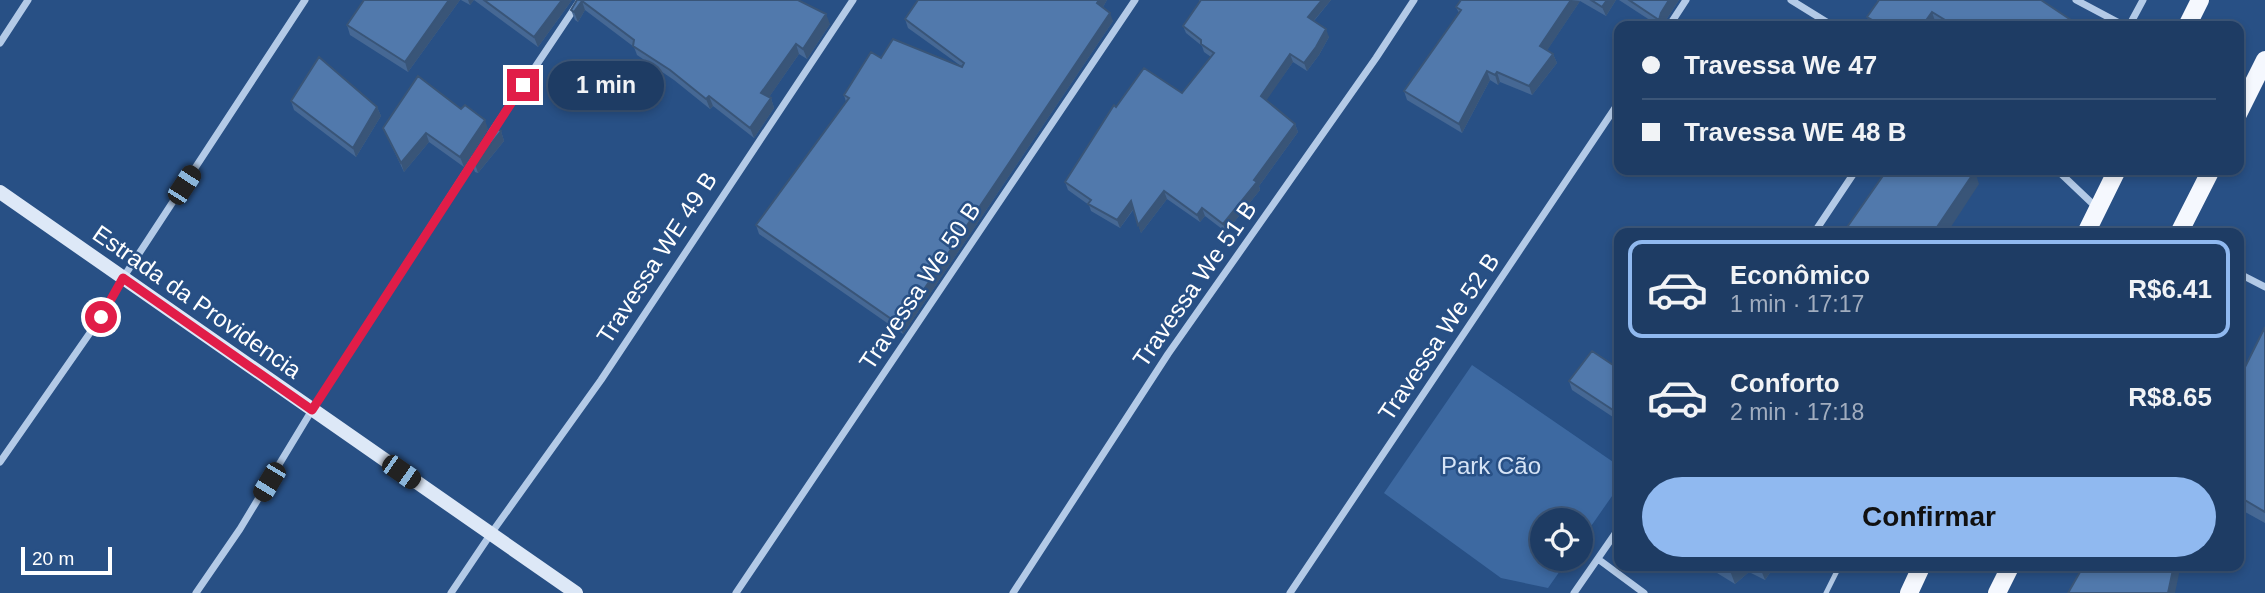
<!DOCTYPE html>
<html lang="pt">
<meta charset="utf-8">
<style>
:root{--surface:#1e3c64;--page:#26436a;--text:#f1f3f6;--muted:#a1adbf;--line:#3c5678;--accent:#90b9f0}
body{margin:0;font-family:Arial,sans-serif;background:var(--page);color:var(--text);height:100vh;display:flex;flex-direction:column;font-size:26px;white-space:nowrap}
*{box-sizing:border-box;margin:0}
p{font-size:23px;color:var(--muted)}
.icon{flex:none;width:38px;height:38px;fill:none;stroke:currentColor;stroke-width:2;stroke-linecap:round;stroke-linejoin:round}
.map{position:relative;flex:1;overflow:hidden}
.sheet{position:absolute;left:1614px;top:228px;width:630px;height:343px;display:flex;flex-direction:column;background:var(--surface);border-radius:14px;box-shadow:0 4px 10px #0003,0 0 0 2px var(--line)}
.sheet>*{flex:none}
.top-card{position:absolute;left:1614px;top:21px;width:630px;height:154px;border-radius:14px;box-shadow:0 4px 10px #0003,0 0 0 2px var(--line);display:grid;align-content:center;height:154px;padding:0 28px;background:var(--surface)}
.fabs{position:absolute;left:1530px;top:508px;display:grid;gap:14px}
.fabs a{display:grid;place-items:center;width:63px;height:63px;border-radius:50%;background:var(--surface);box-shadow:0 4px 10px #0003,0 0 0 2px var(--line);font-size:35px}
.scale{position:absolute;left:21px;bottom:18px;width:91px;box-sizing:border-box;padding-left:7px;border:4px solid #fff;border-top:0;font-size:19px;line-height:24px;white-space:nowrap;color:#fff;-webkit-text-stroke:5px #285085;paint-order:stroke}
.end{position:absolute;width:32px;height:32px;margin:-16px;border:9px solid #e11d48;background:#fff;box-shadow:0 0 0 4px #fff}
.from{border-radius:50%}
.bubble{position:absolute;height:49px;border-radius:24px;background:var(--surface);box-shadow:0 4px 10px #0003,0 0 0 2px var(--line);font-size:23px;font-weight:700;line-height:49px;text-align:center}
.car{position:absolute;width:21px;height:42px;margin:-21px -10px;border-radius:9px;box-shadow:0 0 5px 2px #0007;background:linear-gradient(#222 24%,#8ab4d8 0 40%,#222 0 76%,#8ab4d8 0 86%,#222 0)}
.top-card b{display:flex;align-items:center;gap:24px;height:66px;font-size:26px}
.top-card b+b{border-top:2px solid var(--line)}
.top-card i{width:18px;height:18px;background:var(--text)}
ul{padding:12px 0 0;list-style:none}
li{display:flex;align-items:center;gap:21px;height:98px;margin:0 14px 10px;padding:0 14px;border:4px solid transparent;border-radius:14px}
li div{flex:1}
li b{display:block;font-size:26px}
li em{font-style:normal;font-weight:700}
li.active{border-color:var(--accent)}
li>.icon{width:63px;height:63px;stroke-width:1.5}
.button{display:flex;gap:14px;margin-top:auto;padding:14px 28px}
.button a{flex:1;height:80px;border-radius:42px;background:var(--accent);color:#111;font-size:28px;font-weight:700;line-height:80px;text-align:center}
.map>svg:first-child{display:block}
.green{fill:#3d69a1}
.lines{fill:none;stroke-linecap:round;stroke-linejoin:round}
.service{stroke:#b3cae7;stroke-width:5}
.minor{stroke:#b3cae7;stroke-width:7}
.secondary{stroke:#dde8f7;stroke-width:14}
.primary{stroke:#f5f8fe;stroke-width:18}
.wall{fill:#466894}
.shaded-wall{fill:#395578}
.building{fill:#5179ac;stroke:#395578;stroke-width:2}
.route{stroke:#e11d48;stroke-width:9}
.labels{text-anchor:middle;stroke-width:5;stroke-linejoin:round;paint-order:stroke}
.street-label{font-size:24px;fill:#fff;stroke:#285085}
.park-label{font-size:24px;fill:#d6e4f6;stroke:#285085}
</style>
<div class="map">
<svg width="2265" height="593" viewBox="0 0 2265 593">
<rect width="100%" height="100%" fill="#285085"/>
<path class="green" d="M1472,365L1619,466V486L1580,542V520H1542V558H1569L1548,588L1501,578L1384,493Z"/>
<g class="lines">
<path class="service" d="M1826,593L1840,565"/>
<path class="minor" d="M1791,0L1833,26
M2076,0L2125,26
M1669,26L1686,0
M2129,26L2143,0
M0,43L28,0
M491,133L580,0
M2057,170L2097,208
M1814,233L1856,170
M2238,273L2265,287
M0,462L101,317L123,278L305,0
M1598,559L1644,593
M196,593L240,529L312,410L475,158
M451,593L490,535L601,380L853,0
M736,593L1135,0
M1013,593L1168,354L1376,58L1414,0
M1290,593L1619,102
M1574,593L1619,528"/>
<path class="secondary" d="M0,192L576,593"/>
<path class="primary" d="M2187,26L2200,0
M2238,114L2265,60
M2086,233L2117,170
M2179,233L2211,170
M1909,593L1922,565
M1997,593L2011,565"/>
</g>
<path class="wall" d="M364,0H460L408,72L350,35L347,25Z
M461,0H572L538,47L474,0L470,5Z
M577,0L830,24L807,59L799,54L769,97L771,98L774,108L754,138L713,106L710,109L674,80L637,55L634,47L585,10L578,22L575,20L571,10Z
M918,0H1107L1103,7L1113,21L903,334L759,234L756,225L846,102L844,95L881,58L961,66L908,28L905,19Z
M1199,0H1331L1314,21L1329,37L1319,55L1307,71L1293,62L1266,100L1295,124L1298,132L1259,186L1260,190L1226,232L1205,216L1200,222L1167,199L1141,233L1134,209L1120,228L1091,211L1089,205L1068,190L1065,182L1116,107L1182,93L1211,57L1204,52L1202,46L1186,33L1183,26L1200,2Z
M1461,0H1616L1606,16L1580,1L1547,50L1553,54L1557,63L1532,95L1500,82L1498,85L1490,80L1462,133L1407,100L1404,91L1459,13L1456,7Z
M1619,0H1679L1664,23L1663,26H1659Z
M1877,0H2041L2080,26H1944L1935,21L1931,26H1872L1867,17L1878,1Z
M291,101L377,107L381,116L356,157L294,110Z
M383,128L488,129L464,167L429,142L404,172Z
M501,131L504,141L478,173L475,172L471,163Z
M2265,327V523L2238,508V381Z
M1619,369V421L1572,390L1569,381Z
M1704,565H1775L1765,580L1749,572L1735,584Z"/>
<path class="shaded-wall" d="M449,0H460L408,72L405,62Z
M468,0H474L470,5Z
M562,0H572L538,47L534,37Z
M1099,0H1107L1100,12L1097,3Z
M1322,0H1331L1311,24L1308,17Z
M1571,0L1580,1L1544,55L1540,46Z
M1607,0H1616L1606,16L1602,7Z
M1669,0H1679L1664,23L1663,26H1662L1659,20L1661,13Z
M582,1L585,10L578,22L574,12Z
M1932,12L1935,21L1931,26H1922Z
M1110,13L1113,21L903,334L900,325Z
M826,14L830,24L807,59L803,49Z
M1326,29L1329,37L1319,55L1307,71L1304,63Z
M796,44L799,54L765,103L761,93Z
M1290,54L1293,62L1264,104L1261,96Z
M1553,54L1557,63L1532,95L1529,86Z
M1487,71L1490,80L1462,133L1459,124Z
M1497,72L1500,82L1498,85L1495,75Z
M709,96L713,106L710,109L706,99Z
M771,98L774,108L754,138L750,128Z
M377,107L381,116L356,157L353,148Z
M485,120L488,129L464,167L460,157Z
M1295,124L1298,132L1259,186L1260,190L1226,232L1223,224Z
M501,131L504,141L478,173L475,164Z
M426,133L429,142L404,172L401,163Z
M1975,171L1979,184L1947,233H1933Z
M1164,191L1167,199L1141,233L1138,225Z
M1131,201L1134,208L1120,228L1117,220Z
M1202,208L1205,216L1200,222L1197,215Z
M1733,565H1747L1749,572L1735,584L1729,568Z
M1759,565H1775L1765,580Z
M2174,565H2179L2180,569L2175,593H2168Z"/>
<path class="building" d="M364,0H449L405,62L347,25Z
M484,0H562L534,37Z
M577,0H798L826,14L803,49L796,44L761,93L771,98L750,128L709,96L706,99L670,70L633,46L634,40L582,1L574,12L571,10Z
M918,0H1099L1097,3L1110,13L900,325L756,225L849,98L844,95L871,52L881,58L893,39L962,67L964,63L905,19Z
M1201,0H1322L1308,17L1326,29L1316,47L1304,63L1290,54L1261,96L1295,124L1254,180L1257,182L1223,224L1202,208L1197,215L1164,191L1138,225L1131,201L1117,220L1088,204L1091,200L1065,182L1114,105L1116,107L1144,68L1182,93L1214,53L1201,44V40L1183,26Z
M1461,0H1571L1540,46L1553,54L1529,86L1497,72L1495,75L1487,71L1459,124L1404,91L1461,10L1456,7Z
M1591,0H1607L1602,7Z
M1629,0H1669L1661,13L1659,20Z
M1879,0H2041L2080,26H1955L1932,12L1922,26H1883L1867,17Z
M319,57L377,107L353,148L291,101Z
M418,76L461,109L465,105L485,120L460,157L426,133L401,163L383,128Z
M495,127L501,131L475,164L471,163Z
M1887,170H1973L1975,171L1933,233H1843Z
M2265,327V512L2238,496V381Z
M1592,351L1619,369V414L1569,381Z
M2084,565H2174L2168,593H2068Z"/>
<g class="lines">
<path class="route" d="M101,317L123,278L312,410L523,85"/>
</g>
<g class="labels">
<g class="street-label">
<text transform="translate(657 258) rotate(-57)" y="8">Travessa WE 49 B</text>
<text transform="translate(1195 284) rotate(-55)" y="8">Travessa We 51 B</text>
<text transform="translate(920 286) rotate(-56)" y="8">Travessa We 50 B</text>
<text transform="translate(197 302) rotate(35)" y="8">Estrada da Providencia</text>
<text transform="translate(1439 337) rotate(-56)" y="8">Travessa We 52 B</text>
</g>
<g class="park-label">
<text x="1491" y="474">Park Cão</text>
</g>
</g>
</svg>
<div class="fabs">
<a><svg class="icon" aria-label="locate" viewBox="0 0 24 24"><circle cx="12" cy="12" r="6"/><path d="M12 2v4M12 18v4M2 12h4M18 12h4"/></svg></a>
</div>
<div class="scale">20 m</div>
<i class="end from" style="left:101px;top:317px"></i>
<i class="end" style="left:523px;top:85px"></i>
<div class="bubble" style="left:548px;top:61px;width:116px">1 min</div>
<i class="car" style="left:184px;top:185px;rotate:33deg"></i>
<i class="car" style="left:401px;top:472px;rotate:125deg"></i>
<i class="car" style="left:269px;top:482px;rotate:211deg"></i>
<div class="top-card">
<b><i class="from"></i>Travessa We 47</b>
<b><i></i>Travessa WE 48 B</b>
</div>
<section class="sheet">
<ul>
<li class="active"><svg class="icon" aria-label="car" viewBox="0 0 24 24"><path d="M5 17H2v-5l4-1 3-4h7l3 4 3 1v5h-3M9 17h6M6 11h13"/><circle cx="7" cy="17" r="2"/><circle cx="17" cy="17" r="2"/></svg><div><b>Econômico</b><p>1 min · 17:17</p></div><em>R$6.41</em></li>
<li><svg class="icon" aria-label="car" viewBox="0 0 24 24"><path d="M5 17H2v-5l4-1 3-4h7l3 4 3 1v5h-3M9 17h6M6 11h13"/><circle cx="7" cy="17" r="2"/><circle cx="17" cy="17" r="2"/></svg><div><b>Conforto</b><p>2 min · 17:18</p></div><em>R$8.65</em></li>
</ul>
<div class="button"><a>Confirmar</a></div>
</section>
</div>
